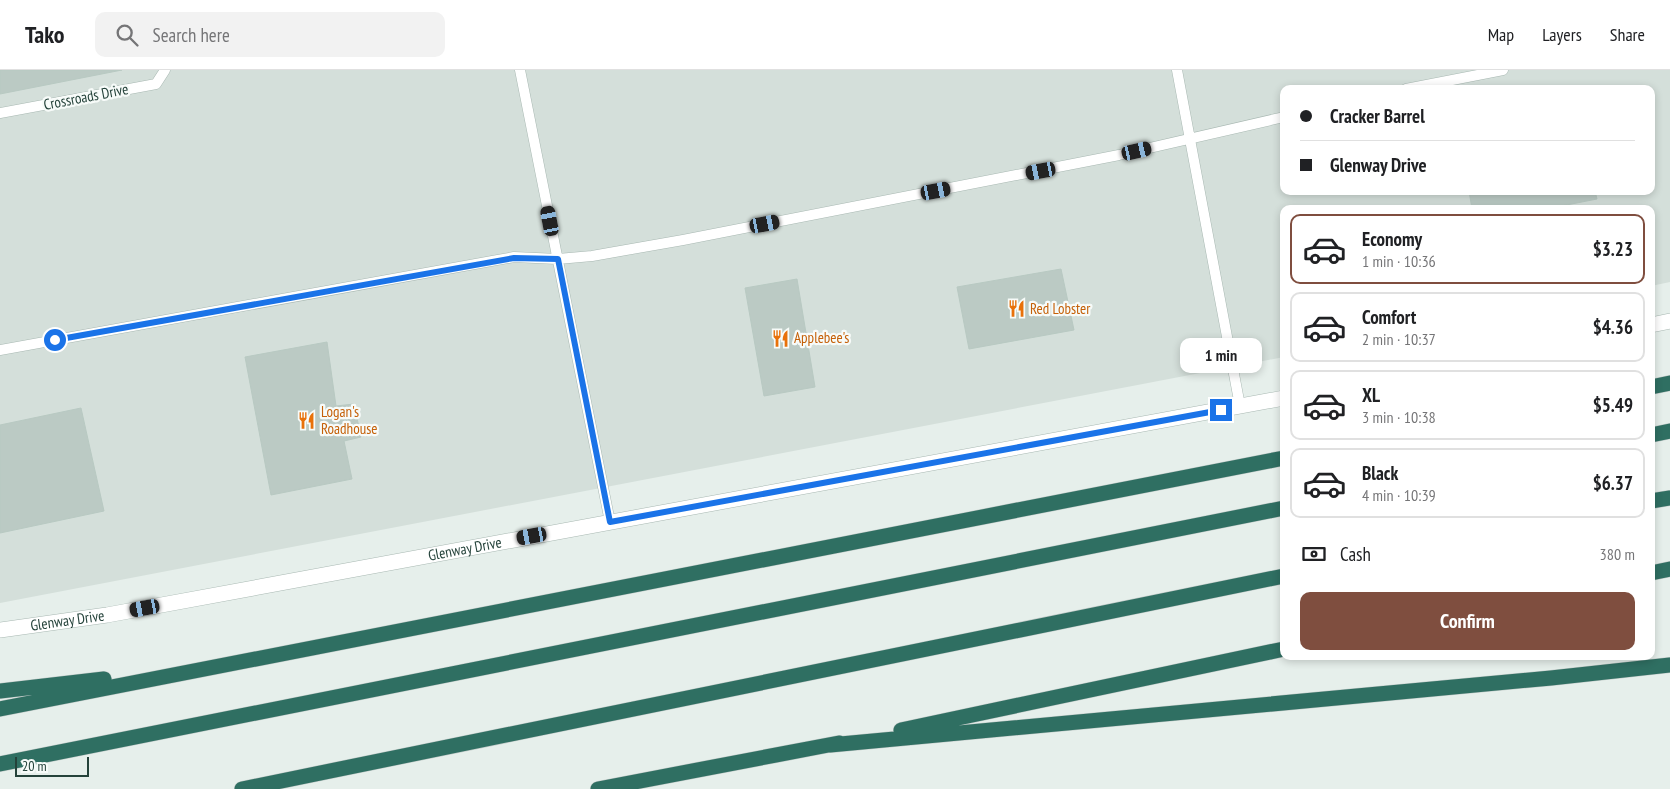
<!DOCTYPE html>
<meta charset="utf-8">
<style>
:root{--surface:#fff;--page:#f2f2f2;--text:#202124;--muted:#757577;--line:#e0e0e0;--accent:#7f4e3f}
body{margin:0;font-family:"PT Sans Narrow",sans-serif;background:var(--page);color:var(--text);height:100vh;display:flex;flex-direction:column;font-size:19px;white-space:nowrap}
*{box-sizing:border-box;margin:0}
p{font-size:16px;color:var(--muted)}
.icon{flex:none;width:28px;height:28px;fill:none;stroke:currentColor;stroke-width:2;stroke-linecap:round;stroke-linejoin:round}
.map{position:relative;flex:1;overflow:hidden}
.side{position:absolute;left:1280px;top:135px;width:375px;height:455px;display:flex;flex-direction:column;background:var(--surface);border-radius:10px;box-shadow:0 2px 8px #0003}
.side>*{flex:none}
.hud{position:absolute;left:1280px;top:15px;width:375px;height:110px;border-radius:10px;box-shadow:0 2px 8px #0003;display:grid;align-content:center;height:110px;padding:0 20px;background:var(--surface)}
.scale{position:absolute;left:15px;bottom:12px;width:74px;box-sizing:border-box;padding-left:5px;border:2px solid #24423a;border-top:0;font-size:14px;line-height:18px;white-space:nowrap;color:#24423a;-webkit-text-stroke:4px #f7fbf9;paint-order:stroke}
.end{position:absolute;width:22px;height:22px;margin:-11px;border:6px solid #1a73e8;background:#fff;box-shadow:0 0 0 2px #fff}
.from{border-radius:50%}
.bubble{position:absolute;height:35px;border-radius:10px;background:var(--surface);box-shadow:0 2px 8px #0003;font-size:16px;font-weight:600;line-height:35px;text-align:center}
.car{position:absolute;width:15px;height:30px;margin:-15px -8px;border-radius:6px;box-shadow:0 0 4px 1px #0007;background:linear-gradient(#222 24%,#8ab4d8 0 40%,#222 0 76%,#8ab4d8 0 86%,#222 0)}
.hud b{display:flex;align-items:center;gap:18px;height:48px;font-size:19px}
.hud b+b{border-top:1px solid var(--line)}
.hud i{width:12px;height:12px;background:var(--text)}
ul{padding:9px 0 0;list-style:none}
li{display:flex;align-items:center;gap:15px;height:70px;margin:0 10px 8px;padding:0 10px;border:2px solid var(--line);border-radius:10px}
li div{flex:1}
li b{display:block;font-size:19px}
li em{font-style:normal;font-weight:600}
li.on{border-color:var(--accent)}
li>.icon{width:45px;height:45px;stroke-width:1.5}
.pay{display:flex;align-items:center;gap:12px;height:55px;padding:0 20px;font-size:19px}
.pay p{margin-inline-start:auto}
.cta{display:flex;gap:10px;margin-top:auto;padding:10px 20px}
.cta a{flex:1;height:58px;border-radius:10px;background:var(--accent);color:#fff;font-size:20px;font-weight:600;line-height:58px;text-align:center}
header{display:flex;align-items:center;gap:30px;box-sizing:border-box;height:70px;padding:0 25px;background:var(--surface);border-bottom:1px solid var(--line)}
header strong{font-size:24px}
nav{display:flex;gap:28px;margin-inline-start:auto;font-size:18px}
.search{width:350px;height:45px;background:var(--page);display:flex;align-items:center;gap:12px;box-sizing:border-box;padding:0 18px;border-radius:10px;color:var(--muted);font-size:19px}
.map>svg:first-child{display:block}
.built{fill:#d4dfda;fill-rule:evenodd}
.building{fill:#bbcac4;stroke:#b8c9c2}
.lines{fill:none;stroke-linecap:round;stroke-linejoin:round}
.service-casing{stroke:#a8b8b2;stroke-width:11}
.minor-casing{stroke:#a8b8b2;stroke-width:16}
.motorway-casing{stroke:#c2cac8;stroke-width:16}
.service{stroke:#fff;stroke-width:10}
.minor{stroke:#fff;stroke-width:15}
.motorway{stroke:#2f6f62;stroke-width:15}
.route{stroke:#1a73e8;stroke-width:6}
.labels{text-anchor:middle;stroke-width:4.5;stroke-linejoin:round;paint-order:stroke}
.street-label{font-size:15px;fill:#24423a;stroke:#f7fbf9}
.food-label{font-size:15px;fill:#c56008;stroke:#f7fbf9;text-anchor:start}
</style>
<header>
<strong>Tako</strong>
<div class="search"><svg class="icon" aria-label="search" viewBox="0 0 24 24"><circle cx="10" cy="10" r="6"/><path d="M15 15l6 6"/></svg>Search here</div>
<nav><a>Map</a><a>Layers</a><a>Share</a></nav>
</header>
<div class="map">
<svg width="1670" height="719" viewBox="0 0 1670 719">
<rect width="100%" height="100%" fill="#e6efeb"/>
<path class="built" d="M0,0H1670V212L1651,216V139H1284V287L0,533ZM1284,19H1651V121H1284Z"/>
<path class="building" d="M0,0H122L0,24Z
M1469,121H1595L1597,129L1546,139H1472Z
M1061,199L1074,260L969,279L957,217Z
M797,209L815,317L764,326L745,218Z
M327,272L336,336L354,334L361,367L344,371L352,409L271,425L245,287Z
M81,338L104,441L0,463V355Z"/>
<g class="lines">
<defs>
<path id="service" d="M520,0L610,452
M1177,0L1240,336
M1406,19L1503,0
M0,43L156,14L165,0
M0,280L514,187L558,189L592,186L683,170L1119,85L1284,47"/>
<g id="minor">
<path d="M1651,255L1670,251"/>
<path id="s1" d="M0,560L107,545L1284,328"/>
</g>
<path id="motorway" d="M1651,317L1670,313
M1651,365L1670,361
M1651,431L1670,428
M1651,503L1670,499
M0,621L104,609
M0,639L1284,388
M901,660L1284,579
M830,675L1551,608L1670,595
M0,694L1284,438
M242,719L1284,506
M598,719L839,673"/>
</defs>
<use href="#service" class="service-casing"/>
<use href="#minor" class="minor-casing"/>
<use href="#motorway" class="motorway-casing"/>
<use href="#service" class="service"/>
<use href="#minor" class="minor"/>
<use href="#motorway" class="motorway"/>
</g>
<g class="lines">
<path class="route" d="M55,270L514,188L558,189L610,452L1221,340"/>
</g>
<defs>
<symbol id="restaurant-bare" viewBox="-9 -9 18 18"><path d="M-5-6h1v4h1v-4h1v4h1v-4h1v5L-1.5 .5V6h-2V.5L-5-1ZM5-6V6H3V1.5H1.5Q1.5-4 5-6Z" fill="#e8710a" stroke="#f7fbf9" stroke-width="2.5" paint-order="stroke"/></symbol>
</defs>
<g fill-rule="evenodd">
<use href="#restaurant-bare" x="1004" y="226" width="25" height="25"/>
<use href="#restaurant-bare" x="768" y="256" width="25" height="25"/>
<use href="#restaurant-bare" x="294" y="338" width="25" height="25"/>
</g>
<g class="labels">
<g class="street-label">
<text transform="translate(86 27) rotate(-11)" y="5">Crossroads Drive</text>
<text dy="5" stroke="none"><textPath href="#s1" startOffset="472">Glenway Drive</textPath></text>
<text dy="5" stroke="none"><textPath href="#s1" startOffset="68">Glenway Drive</textPath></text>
</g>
<g class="food-label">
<text x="1030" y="244">Red Lobster</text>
<text x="794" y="273">Applebee's</text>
<text x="321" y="347">Logan's<tspan x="321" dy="17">Roadhouse</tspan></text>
</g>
</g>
</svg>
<div class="scale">20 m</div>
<i class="end from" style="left:55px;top:270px"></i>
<i class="end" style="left:1221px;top:340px"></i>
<div class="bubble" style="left:1180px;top:268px;width:82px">1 min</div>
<i class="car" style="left:1137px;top:81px;rotate:77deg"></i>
<i class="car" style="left:1041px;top:101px;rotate:259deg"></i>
<i class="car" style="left:936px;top:121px;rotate:79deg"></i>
<i class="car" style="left:550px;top:151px;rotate:349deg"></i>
<i class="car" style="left:765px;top:154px;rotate:79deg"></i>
<i class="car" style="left:532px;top:466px;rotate:260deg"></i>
<i class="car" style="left:145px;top:538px;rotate:260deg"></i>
<div class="hud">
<b><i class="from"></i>Cracker Barrel</b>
<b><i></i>Glenway Drive</b>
</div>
<section class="side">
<ul>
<li class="on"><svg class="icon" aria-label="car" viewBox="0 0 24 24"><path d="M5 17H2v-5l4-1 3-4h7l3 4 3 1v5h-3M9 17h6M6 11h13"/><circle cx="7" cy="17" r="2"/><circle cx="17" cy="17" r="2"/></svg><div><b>Economy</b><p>1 min · 10:36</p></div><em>$3.23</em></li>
<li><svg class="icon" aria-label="car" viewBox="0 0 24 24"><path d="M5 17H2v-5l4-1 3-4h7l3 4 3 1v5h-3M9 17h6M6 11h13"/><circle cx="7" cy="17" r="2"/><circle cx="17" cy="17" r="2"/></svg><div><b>Comfort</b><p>2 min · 10:37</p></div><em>$4.36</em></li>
<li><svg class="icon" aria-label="car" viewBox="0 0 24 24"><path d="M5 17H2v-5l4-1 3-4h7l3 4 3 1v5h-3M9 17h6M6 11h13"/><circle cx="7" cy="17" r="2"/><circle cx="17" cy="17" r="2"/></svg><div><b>XL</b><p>3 min · 10:38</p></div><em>$5.49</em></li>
<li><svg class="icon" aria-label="car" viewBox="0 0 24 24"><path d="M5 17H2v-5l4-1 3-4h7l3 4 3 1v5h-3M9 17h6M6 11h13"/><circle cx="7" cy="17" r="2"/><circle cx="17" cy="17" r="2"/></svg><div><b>Black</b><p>4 min · 10:39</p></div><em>$6.37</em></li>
</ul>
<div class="pay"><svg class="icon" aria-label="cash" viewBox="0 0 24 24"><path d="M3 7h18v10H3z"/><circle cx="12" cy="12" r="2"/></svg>Cash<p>380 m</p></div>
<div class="cta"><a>Confirm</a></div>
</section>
</div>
